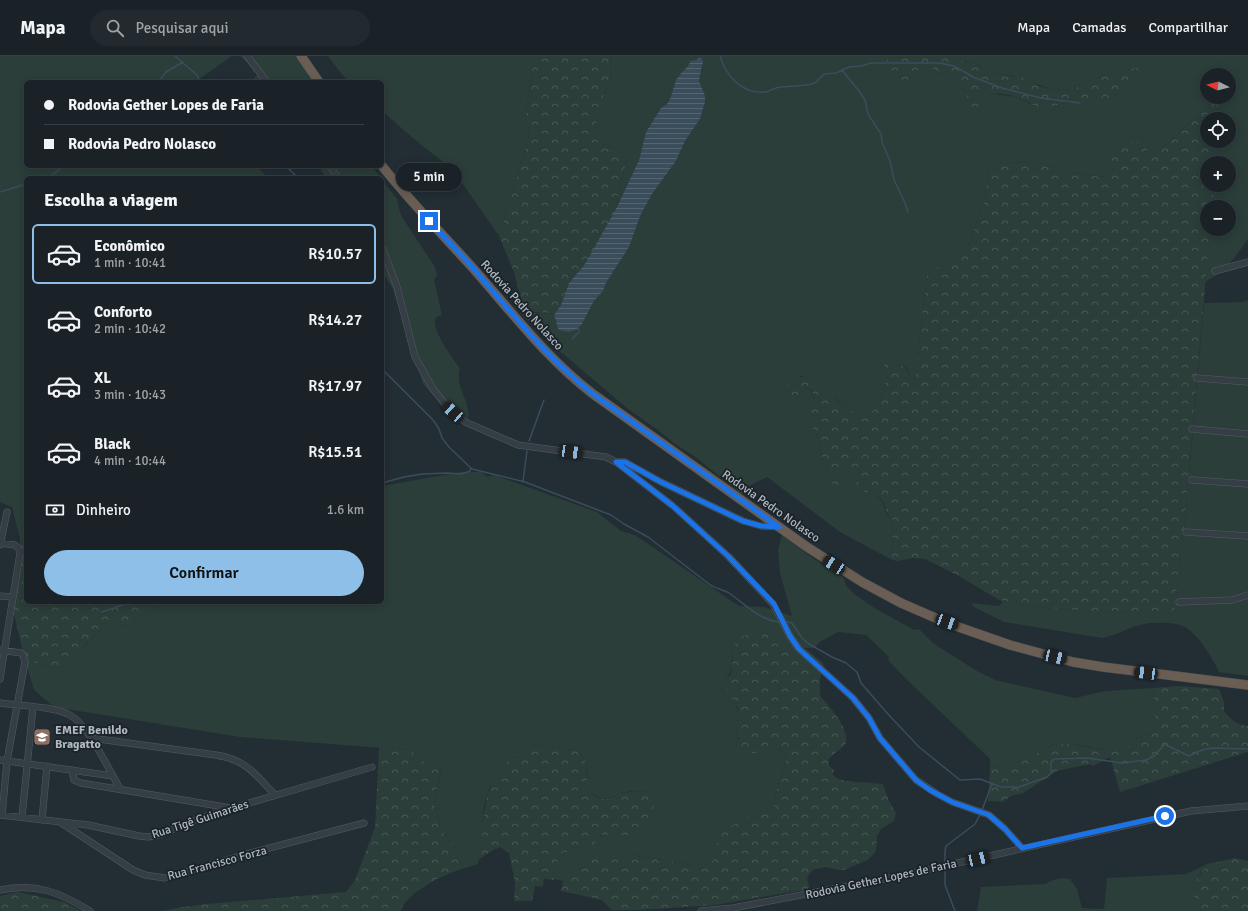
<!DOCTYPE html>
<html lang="pt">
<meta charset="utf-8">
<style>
:root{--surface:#1a2227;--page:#232a2f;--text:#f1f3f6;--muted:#9fa4a7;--line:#383f44;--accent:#8ebfe9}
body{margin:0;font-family:Signika,sans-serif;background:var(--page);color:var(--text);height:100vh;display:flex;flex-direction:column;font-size:15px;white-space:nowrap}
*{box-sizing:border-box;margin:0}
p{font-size:13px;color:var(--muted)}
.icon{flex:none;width:22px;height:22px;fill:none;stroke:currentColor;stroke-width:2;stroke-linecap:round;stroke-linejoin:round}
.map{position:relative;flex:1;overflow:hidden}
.drawer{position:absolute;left:24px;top:120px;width:360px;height:428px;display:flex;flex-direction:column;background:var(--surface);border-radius:6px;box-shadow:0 2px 10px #0003,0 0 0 1px var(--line)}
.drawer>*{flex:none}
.hud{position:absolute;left:24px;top:24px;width:360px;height:88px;border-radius:6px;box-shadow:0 2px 10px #0003,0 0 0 1px var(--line);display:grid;align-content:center;height:88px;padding:0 20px;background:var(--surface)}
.needle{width:26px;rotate:276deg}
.controls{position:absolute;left:1200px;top:12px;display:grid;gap:8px}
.controls a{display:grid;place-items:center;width:36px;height:36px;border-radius:50%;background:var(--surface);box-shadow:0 2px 10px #0003,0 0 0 1px var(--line);font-size:20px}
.end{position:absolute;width:18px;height:18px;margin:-9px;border:5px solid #1a73e8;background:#fff;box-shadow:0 0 0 2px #fff}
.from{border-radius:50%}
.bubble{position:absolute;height:28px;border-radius:14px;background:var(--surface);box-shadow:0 2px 10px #0003,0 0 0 1px var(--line);font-size:13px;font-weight:600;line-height:28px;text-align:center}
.car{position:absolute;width:12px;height:24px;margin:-12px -6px;border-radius:5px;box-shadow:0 0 3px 1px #0007;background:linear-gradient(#222 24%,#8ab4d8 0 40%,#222 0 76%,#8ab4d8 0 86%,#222 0)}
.hud b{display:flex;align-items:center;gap:14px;height:38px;font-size:15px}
.hud b+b{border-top:1px solid var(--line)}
.hud i{width:10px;height:10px;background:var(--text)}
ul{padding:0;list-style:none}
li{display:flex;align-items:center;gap:12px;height:60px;margin:0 8px 6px;padding:0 12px;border:2px solid transparent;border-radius:6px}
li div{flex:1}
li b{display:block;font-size:15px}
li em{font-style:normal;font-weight:600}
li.selected{border-color:var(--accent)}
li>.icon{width:36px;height:36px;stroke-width:1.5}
h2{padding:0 20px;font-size:18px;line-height:48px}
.pay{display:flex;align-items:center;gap:10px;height:44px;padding:0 20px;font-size:15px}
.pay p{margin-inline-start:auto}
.button{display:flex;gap:8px;margin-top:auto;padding:8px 20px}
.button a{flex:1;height:46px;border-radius:24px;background:var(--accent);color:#111;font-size:16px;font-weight:600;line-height:46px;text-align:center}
header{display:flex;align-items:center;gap:24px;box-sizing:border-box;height:56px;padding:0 20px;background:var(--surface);border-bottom:1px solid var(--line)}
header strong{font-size:19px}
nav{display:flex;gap:22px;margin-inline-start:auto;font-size:14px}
.search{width:280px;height:36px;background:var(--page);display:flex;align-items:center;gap:10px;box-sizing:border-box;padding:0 14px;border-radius:22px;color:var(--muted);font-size:15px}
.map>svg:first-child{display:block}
.green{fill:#2b3e3a}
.forest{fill:url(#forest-crowns)}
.water{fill:url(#water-rules)}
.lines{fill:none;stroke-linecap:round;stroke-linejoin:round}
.stream{stroke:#3a4d5b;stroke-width:1.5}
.minor-casing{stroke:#535c62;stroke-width:7}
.highway-casing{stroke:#40494f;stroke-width:10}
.minor{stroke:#363e45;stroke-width:6}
.highway{stroke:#6a5e54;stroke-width:9}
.route{stroke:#1a73e8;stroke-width:5}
.labels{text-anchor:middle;stroke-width:3.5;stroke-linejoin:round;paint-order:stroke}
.street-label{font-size:12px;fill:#b0b9c1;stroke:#1b2329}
.poi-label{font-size:12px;font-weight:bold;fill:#b0b9c1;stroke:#1b2329;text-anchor:start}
</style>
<header>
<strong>Mapa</strong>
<div class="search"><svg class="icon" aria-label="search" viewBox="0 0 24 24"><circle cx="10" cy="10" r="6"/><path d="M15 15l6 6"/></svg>Pesquisar aqui</div>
<nav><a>Mapa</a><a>Camadas</a><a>Compartilhar</a></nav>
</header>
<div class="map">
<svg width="1248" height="855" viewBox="0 0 1248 855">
<defs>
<pattern id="forest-crowns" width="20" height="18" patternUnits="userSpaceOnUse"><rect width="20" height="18" fill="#2b3e3a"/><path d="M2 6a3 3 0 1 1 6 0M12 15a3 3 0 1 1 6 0" fill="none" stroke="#475855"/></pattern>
<pattern id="water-rules" width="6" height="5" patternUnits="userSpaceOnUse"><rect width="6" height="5" fill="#3a4d5b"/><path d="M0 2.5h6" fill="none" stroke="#546571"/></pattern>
</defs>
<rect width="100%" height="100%" fill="#222d34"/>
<path class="green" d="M0,0H232L195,26H26V110H257L268,122H26V483H20L12,451L0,446Z
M240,0H295L313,26H250L259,17Z
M328,0H534L526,58L529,75L528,84L499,180L453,114L414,83L382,55V26H349L340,16Z
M611,0H887V2L904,29L915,17L922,11H930L940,17L958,21L968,42L986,38H996L1016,41L1034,50L1053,51C1064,43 1092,50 1109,43C1116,41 1122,33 1129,28C1135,24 1141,21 1148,18L1128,13L1094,23L1075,32L1066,34L1051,33L1013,20L996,18L974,7L962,5L956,0H1248V183C1235,202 1225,215 1205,226L1210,173H1229V151H1212L1214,129H1229V107H1216L1218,85H1229V63H1220L1222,41H1229V19H1207V41H1218L1161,93L1147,102L1115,110L1107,121L1085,119L1038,107L1005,106L990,108L983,150L969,189L927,219L915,325L909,319L907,312L903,310L888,317C884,332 880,351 867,361L865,359H857L846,351L833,340L829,334L821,331L816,325L800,320L797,341L804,333L811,334L814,343L809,349V364L818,381L821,389L820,397L826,407L828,422L834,430L839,413L843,412L855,420L865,436C889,439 881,458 893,464L892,504L840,476L767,421L751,429L742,438L694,400L675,388L658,374L628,353L555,291L520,256L555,258V267L582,268L594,245L603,235L606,227L629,191L641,158L652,138L676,105L685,85L700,63L705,46L699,25L701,16L703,11L696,5L688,9L687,11L682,16L676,24L670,43L667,48L661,52L646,76L639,104L617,151L618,136L628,100C620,94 610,89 601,88L595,82L594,77L604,38L610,26Z
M318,110H372L381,122H326Z
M382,124L397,143L399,153L402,161L435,211L437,219L434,224L442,259C420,261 455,304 460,313C455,331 467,339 468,356C469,360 467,364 467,368L459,366L423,328L393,233L382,215Z
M1248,244V620L1219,616C1213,603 1197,576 1183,570C1173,566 1151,566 1140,569C1127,572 1115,580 1102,582L1004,566L974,551L971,547L999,550L1003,546L999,544L1037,551L1095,556L1138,555L1174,557L1185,463L1204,247L1243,246Z
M461,416H482L487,421L494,419L597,456L621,475L635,479L739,550L764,551L792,560L780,517L778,494L782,479L814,503L843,521L846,529L853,537L873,551L914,574L919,573L933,587L977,615L995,624L1075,642L1105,635L1153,632L1157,673L1149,678L1135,683L1125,692L1119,695H1110L1078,689L1054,688L1021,705L990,712V703L905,622L888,604L889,601L866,579L838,576L820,586L814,592H805L806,593L788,589L761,576L750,579L732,594C733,604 733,615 726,623C730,636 737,649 739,662L734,667L736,669L738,684L776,692L785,697C788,708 782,718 778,729C776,736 775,744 774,752L762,757L716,796L713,805L705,809H692L626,798L563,825L554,823C554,811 557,795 572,795C576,795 581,796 585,794C596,790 597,778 606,778C611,777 617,779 622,779L650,736L632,735L622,737L609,742L604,743L597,741L590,736L587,729V707L576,693L571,694L533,689L490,730L484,750L481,793L478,808L462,813L455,791L441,774L435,752L434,744L442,711L428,710L417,698L408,694L240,681L54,651L34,634L25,604L54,612L84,591L99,575L113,564L122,569L133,568L160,546H382V430Z
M1207,808L1200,817L1194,855H977L981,831L1045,828C1054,823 1060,821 1070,823L1077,833L1082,852L1104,853L1107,822L1186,818Z"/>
<path class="forest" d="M534,0H611L610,26L604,38L602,48L595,73V82L601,88C610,89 620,94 628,100L618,136L617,151L585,208L569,227L561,249L555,258L524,255L514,216L499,180L528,84L529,75L526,58Z
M887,0H956L962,5L974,7L996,18L1024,22L1039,30L1051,33L1066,34L1075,32L1094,23L1128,13L1139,12L1149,16L1148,18C1142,21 1135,24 1129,28C1123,33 1117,39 1110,43C1096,50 1080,45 1065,47C1057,48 1050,53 1041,52C1035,51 1030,47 1025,45C1011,38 995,35 980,40V48L977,52L972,51L958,21L940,17L930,11H923L915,17L904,29C892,26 887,12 887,0Z
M1218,41H1222L1220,63H1207V85H1218L1216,107H1207V129H1214L1212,151H1207V173H1210L1185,463L1174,558L1138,555L1095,556L1037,551L999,544L959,520L925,503L913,502L898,505L892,504L893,464C886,460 886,448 880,442C873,437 866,437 858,433L855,420L843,412L839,413L842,428L839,436L835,438L832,437L834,430L828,422L826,407L820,397L821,389L818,381L802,353L814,343L812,334L804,333L797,341L793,342L788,333L787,321C795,319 802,323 808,320L816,325L821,331L829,334L838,345L857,359H865L867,361C880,351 884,332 888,317L883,311L887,306L895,307L906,312L909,319L915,324L927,219L969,189L983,150L990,108L1005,106L1038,107L1085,119L1107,121L1115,110L1110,101C1123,88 1128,82 1147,88V101H1148L1161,93Z
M20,483H26V546H160L133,568L122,569L113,565L99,575L65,610L54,612L25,604L13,554Z
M754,574L761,576L774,581L788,589L806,593L823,607L824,611L820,623V637L821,641C830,651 849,672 846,686C844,695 817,702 834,714L832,718L838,723L847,725L883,728L889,745L896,757L894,765L881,773L877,780L876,795L868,804L844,814H839L825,811L813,814L809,818L807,824L810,833L715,849L641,854H612L602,844L561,835L564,821L567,817L597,800L626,798L692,809H705L713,805L720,777L743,763L774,752C775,744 776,736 778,729C782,718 788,708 785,697L776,692L763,690L755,698L742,695L740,691L736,670L734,667L739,662L737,651L725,630L726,623L731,618L733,602L732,594L739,580L750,579Z
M1179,630L1219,633L1224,646V655C1230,663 1237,669 1248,670V696L1120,736L1110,701L1093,710L1090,708L1057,715L1023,737L1011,740L1003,746L988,745L990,712L1021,705L1054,688H1069L1110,695H1119L1125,692L1135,683L1149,678L1156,673L1153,632Z
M533,689L571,694L576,693L587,707C586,721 585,743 605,743C611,743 616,738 622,737C632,735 641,735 650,736L654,740C654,757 652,761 639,772C637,774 635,777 632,778C623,782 611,777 601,779L590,793L583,795L564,796C556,803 554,814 554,824L544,823L543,831L535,830L532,845H514L515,827L509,797L500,791L493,794L478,804C488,752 476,718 533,689Z
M379,691L408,694L417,698L428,710H442L434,744L435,752L441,774L455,791L462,813C446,817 404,838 401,855H163L182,851L206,848L346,836L355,824L375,771Z
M1235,802L1248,805V855H1194V827L1207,808Z
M18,836L64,846L81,855H0V840Z"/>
<path class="water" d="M699,2L702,3L703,6L699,25L705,40V46L700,63L685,85L676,105L652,138L641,158L629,191L606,227L603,235L594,245L582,268L577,273L569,276L559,274C556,269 556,263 554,259L561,249L569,227L585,208L617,151L639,104L646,76L661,52L667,48L670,43L676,24L682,16L687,11L691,5L696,4Z"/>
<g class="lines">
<path class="stream" d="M175,0L197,19L200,26
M720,0C726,20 743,39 766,36C771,35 775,31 781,31C791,30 801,30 812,28L815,27L824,18L836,17L849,11L861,10L871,7H939L954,10L973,21L1002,32L1041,42L1080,47
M842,14L859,35L865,44L868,58L881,78L882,86L890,105L894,124L905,147L908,156
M158,26L166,16L183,6
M286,110L298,122
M48,122L64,110
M0,136L26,128
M572,283L579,276L578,271
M382,309L384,315L433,364L439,373L442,382L449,391L472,413L525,426L611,459L624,468L648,481L709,528C715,533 723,533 729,537C744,547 760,565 780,566
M529,385L544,344
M523,425L527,395
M382,427L404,421L422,418L448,417L461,418L470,415L471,412
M102,556L131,546
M784,565L792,567L802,582L809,588L832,601L846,607L857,616L861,627L887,657L919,691L960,724L980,723L1001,731H1019L1047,721L1051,717V706L1054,703L1087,702L1122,707L1146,704L1154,700L1164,689H1166L1189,700L1202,694L1212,692L1248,693
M982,754L992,728
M945,807V795L946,790L975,768L981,757
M945,811V829L955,855"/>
<defs>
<path id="minor" d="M247,0L267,26
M330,110L338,122
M382,191L397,231L415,301L433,333L445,348L465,366L518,389L606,401L616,406L673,450L728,500L773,548L790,580L799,593L853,642L869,662L880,682L916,724L937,738L952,746L989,759L1005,773L1022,792
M1215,215L1248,206
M1197,322L1248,326
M1192,373L1248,378
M616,406H625L661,426L743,465L761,470L779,471
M1192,424L1248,428
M1186,476L1248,480
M0,487L15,489L20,494V497L0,623
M0,489L7,456
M0,540L13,541
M1179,546L1232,544L1248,539
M0,594L21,597L23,599L25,606L7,705L2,759
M0,647C20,650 53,650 70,659C87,668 110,715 120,733
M91,682L216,699C247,704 255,718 275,739
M0,704L113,720
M72,714L74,724L81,727L231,752
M0,759L88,769L139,780L148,781L159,779L198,763L232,752L372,711
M22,761L33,651
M42,764L47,710
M60,766L133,814L145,819L165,822L247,798L364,767
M0,834C35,826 61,837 90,855
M701,855L733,852L895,821L1191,755L1248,750"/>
<path id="highway" d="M301,0L319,26
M382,110C410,145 441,177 471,210C511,255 545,301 593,338L807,491L862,526L901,547L947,567L1010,589L1073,606L1103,611L1248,629"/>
</defs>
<use href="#minor" class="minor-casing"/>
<use href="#highway" class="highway-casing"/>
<use href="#minor" class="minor"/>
<use href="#highway" class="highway"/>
</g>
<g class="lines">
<path class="route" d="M429,165C444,181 459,196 473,212C511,256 547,302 593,338L779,471L761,470L743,465L661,426L625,406H616L673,450L728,500L774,548L790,580L799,593L853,642L869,662L880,682L916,724L930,734L952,746L989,759L1005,773L1022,792L1165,760"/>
</g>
<defs>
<symbol id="school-square" viewBox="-11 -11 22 22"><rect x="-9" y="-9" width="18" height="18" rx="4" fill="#8d6e63" stroke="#1b2329"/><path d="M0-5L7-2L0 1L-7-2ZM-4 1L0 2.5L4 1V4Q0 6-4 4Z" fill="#fff"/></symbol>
</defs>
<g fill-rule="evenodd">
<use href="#school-square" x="32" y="671" width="20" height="20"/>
</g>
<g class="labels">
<g class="street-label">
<text transform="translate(522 249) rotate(48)" y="4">Rodovia Pedro Nolasco</text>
<text transform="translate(771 450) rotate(35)" y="4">Rodovia Pedro Nolasco</text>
<text transform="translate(200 763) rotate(-18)" y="4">Rua Tigê Guimarães</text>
<text transform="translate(217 807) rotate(-15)" y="4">Rua Francisco Forza</text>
<text transform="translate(881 823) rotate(-12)" y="4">Rodovia Gether Lopes de Faria</text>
</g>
<g class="poi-label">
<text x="55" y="678">EMEF Benildo<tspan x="55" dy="14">Bragatto</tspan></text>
</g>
</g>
</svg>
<div class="controls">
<a><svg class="needle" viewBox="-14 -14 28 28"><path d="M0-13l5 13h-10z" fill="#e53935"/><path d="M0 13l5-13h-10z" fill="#9fa4a7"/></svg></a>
<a><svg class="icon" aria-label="locate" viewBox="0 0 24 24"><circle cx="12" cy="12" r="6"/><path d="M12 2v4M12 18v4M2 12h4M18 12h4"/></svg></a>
<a>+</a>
<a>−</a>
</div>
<i class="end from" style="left:1165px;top:760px"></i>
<i class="end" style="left:429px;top:165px"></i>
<div class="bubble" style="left:396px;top:107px;width:66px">5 min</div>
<i class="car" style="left:453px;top:356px;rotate:312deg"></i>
<i class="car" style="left:571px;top:396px;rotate:98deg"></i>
<i class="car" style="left:834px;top:509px;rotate:303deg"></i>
<i class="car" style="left:947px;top:566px;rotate:110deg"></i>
<i class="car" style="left:1055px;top:601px;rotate:103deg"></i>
<i class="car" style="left:1146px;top:617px;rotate:277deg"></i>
<i class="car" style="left:978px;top:803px;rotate:77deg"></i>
<div class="hud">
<b><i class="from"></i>Rodovia Gether Lopes de Faria</b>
<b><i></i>Rodovia Pedro Nolasco</b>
</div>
<section class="drawer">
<h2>Escolha a viagem</h2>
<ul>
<li class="selected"><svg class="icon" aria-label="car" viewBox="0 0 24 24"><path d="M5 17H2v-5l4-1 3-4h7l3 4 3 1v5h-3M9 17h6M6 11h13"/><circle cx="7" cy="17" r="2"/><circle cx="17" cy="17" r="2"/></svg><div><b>Econômico</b><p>1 min · 10:41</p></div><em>R$10.57</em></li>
<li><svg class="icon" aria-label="car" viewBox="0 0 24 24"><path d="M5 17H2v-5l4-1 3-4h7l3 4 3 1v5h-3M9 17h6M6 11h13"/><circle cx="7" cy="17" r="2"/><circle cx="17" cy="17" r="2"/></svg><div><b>Conforto</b><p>2 min · 10:42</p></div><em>R$14.27</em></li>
<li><svg class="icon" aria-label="car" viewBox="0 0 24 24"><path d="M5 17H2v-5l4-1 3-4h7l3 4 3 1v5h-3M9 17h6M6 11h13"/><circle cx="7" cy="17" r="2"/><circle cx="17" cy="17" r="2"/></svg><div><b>XL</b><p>3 min · 10:43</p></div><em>R$17.97</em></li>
<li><svg class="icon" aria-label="car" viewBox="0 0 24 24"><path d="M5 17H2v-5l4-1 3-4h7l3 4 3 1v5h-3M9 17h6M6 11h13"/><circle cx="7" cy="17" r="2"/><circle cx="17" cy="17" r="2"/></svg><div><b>Black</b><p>4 min · 10:44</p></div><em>R$15.51</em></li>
</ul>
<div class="pay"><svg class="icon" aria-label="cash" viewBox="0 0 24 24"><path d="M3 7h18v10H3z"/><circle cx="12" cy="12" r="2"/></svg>Dinheiro<p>1.6 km</p></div>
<div class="button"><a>Confirmar</a></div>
</section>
</div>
